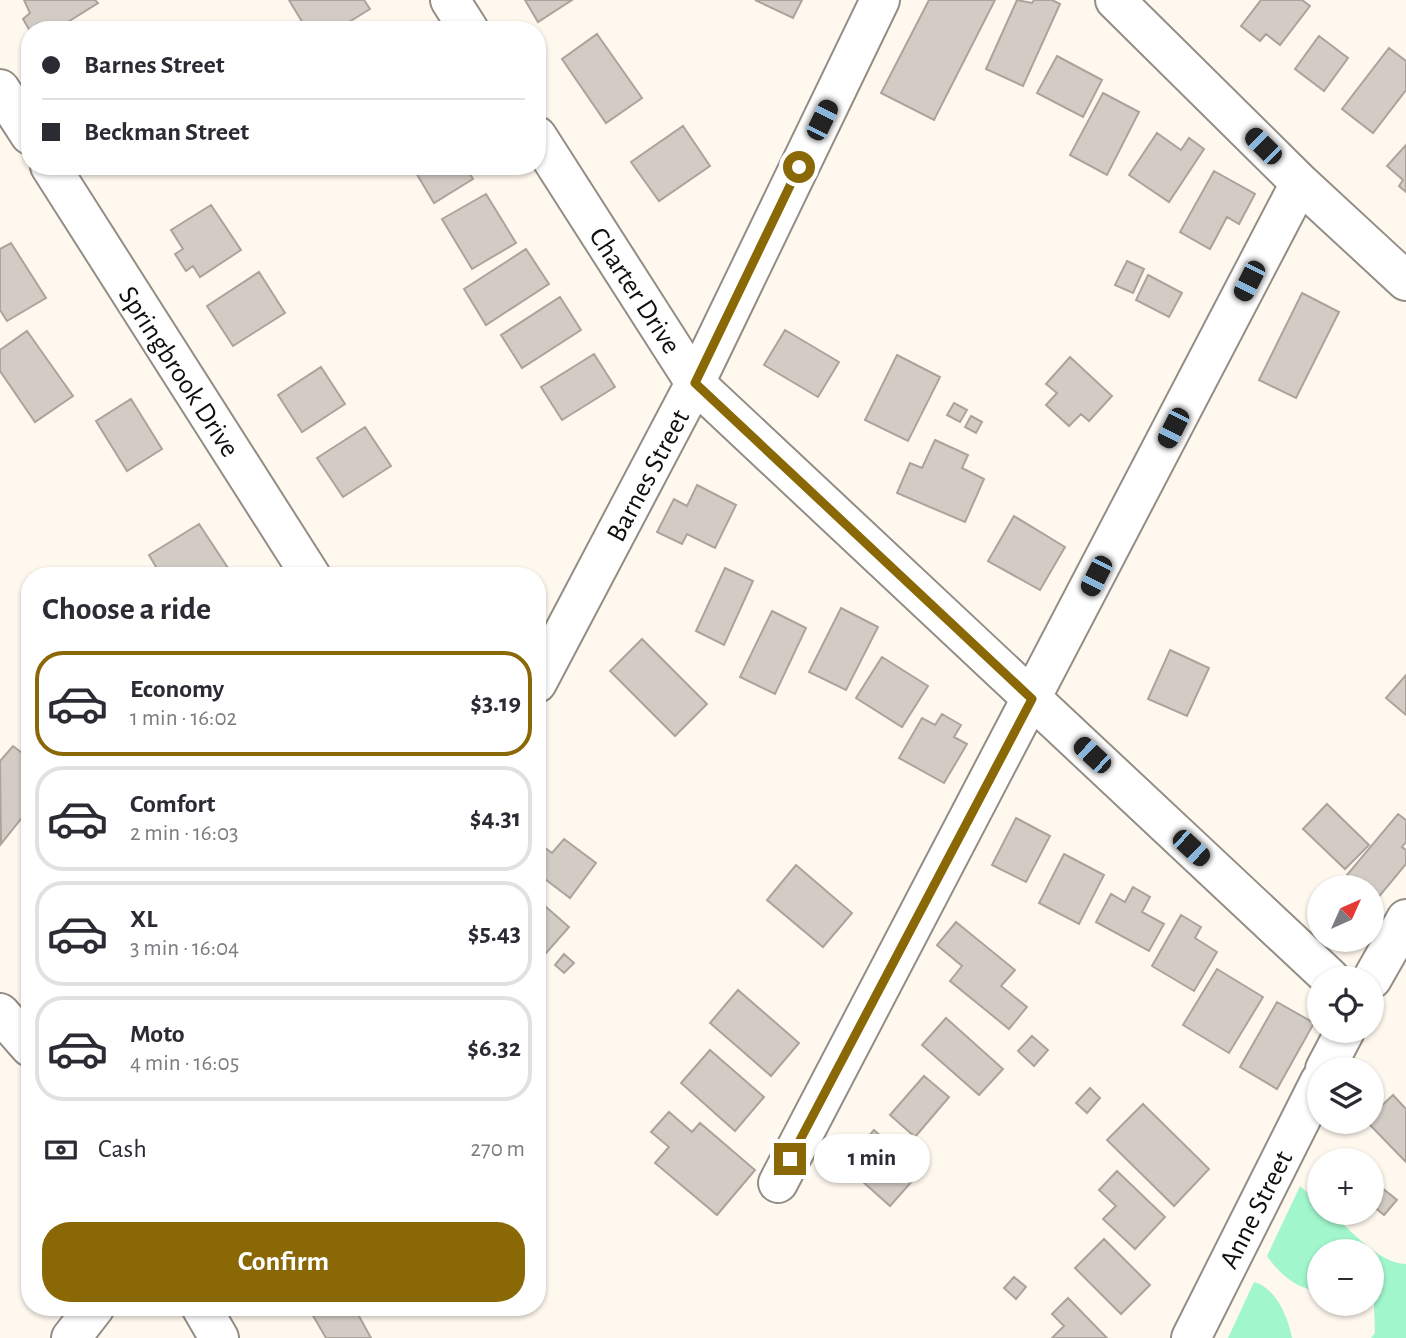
<!DOCTYPE html>
<meta charset="utf-8">
<style>
:root{--surface:#fff;--page:#f7f7f7;--text:#2b2b33;--muted:#7c7c81;--line:#e1e1e2;--accent:#896805}
body{margin:0;font-family:"Alegreya Sans",sans-serif;background:var(--page);color:var(--text);height:100vh;display:flex;flex-direction:column;font-size:26px;white-space:nowrap}
*{box-sizing:border-box;margin:0}
p{font-size:23px;color:var(--muted)}
.icon{flex:none;width:38px;height:38px;fill:none;stroke:currentColor;stroke-width:2;stroke-linecap:round;stroke-linejoin:round}
.map{position:relative;flex:1;overflow:hidden}
.panel{position:absolute;left:21px;top:567px;width:525px;height:749px;display:flex;flex-direction:column;background:var(--surface);border-radius:28px;box-shadow:0 2px 5px #0004}
.panel>*{flex:none}
.banner{position:absolute;left:21px;top:21px;width:525px;height:154px;border-radius:28px;box-shadow:0 2px 5px #0004;display:grid;align-content:center;height:154px;padding:0 21px;background:var(--surface)}
.needle{width:46px;rotate:45deg}
.tools{position:absolute;left:1307px;top:875px;display:grid;gap:14px}
.tools a{display:grid;place-items:center;width:77px;height:77px;border-radius:50%;background:var(--surface);box-shadow:0 2px 5px #0004;font-size:35px}
.end{position:absolute;width:32px;height:32px;margin:-16px;border:9px solid #896805;background:#fff;box-shadow:0 0 0 4px #fff}
.from{border-radius:50%}
.bubble{position:absolute;height:49px;border-radius:24px;background:var(--surface);box-shadow:0 2px 5px #0004;font-size:23px;font-weight:700;line-height:49px;text-align:center}
.car{position:absolute;width:21px;height:42px;margin:-21px -10px;border-radius:9px;box-shadow:0 0 5px 2px #0007;background:linear-gradient(#222 24%,#8ab4d8 0 40%,#222 0 76%,#8ab4d8 0 86%,#222 0)}
.banner b{display:flex;align-items:center;gap:24px;height:66px;font-size:26px}
.banner b+b{border-top:2px solid var(--line)}
.banner i{width:18px;height:18px;background:var(--text)}
ul{padding:0;list-style:none}
li{display:flex;align-items:center;gap:21px;height:105px;margin:0 14px 10px;padding:0 7px;border:4px solid var(--line);border-radius:28px}
li div{flex:1}
li b{display:block;font-size:26px}
li em{font-style:normal;font-weight:700}
li.current{border-color:var(--accent)}
li>.icon{width:63px;height:63px;stroke-width:1.5}
h2{padding:0 21px;font-size:32px;line-height:84px}
.pay{display:flex;align-items:center;gap:18px;height:77px;padding:0 21px;font-size:26px}
.pay p{margin-inline-start:auto}
.primary-button{display:flex;gap:14px;margin-top:auto;padding:14px 21px}
.primary-button a{flex:1;height:80px;border-radius:28px;background:var(--accent);color:#fff;font-size:28px;font-weight:700;line-height:80px;text-align:center}
.map>svg:first-child{display:block}
.green{fill:#a1f6cc}
.building{fill:#d3ccc4;stroke:#aaa49c;stroke-width:2}
.lines{fill:none;stroke-linecap:round;stroke-linejoin:round}
.minor-casing{stroke:#948d85;stroke-width:42}
.minor{stroke:#fff;stroke-width:38}
.route{stroke:#896805;stroke-width:9}
.labels{text-anchor:middle;stroke-width:5;stroke-linejoin:round;paint-order:stroke}
.street-label{font-size:28px;fill:#110e0c;stroke:#fff}
</style>
<div class="map">
<svg width="1406" height="1338" viewBox="0 0 1406 1338">
<rect width="100%" height="100%" fill="#fff8ef"/>
<path class="green" d="M1300,1186L1319,1203L1320,1213H1331C1351,1230 1378,1263 1406,1264V1338H1371L1375,1333L1372,1251H1320L1319,1291C1297,1289 1279,1274 1267,1256Z
M1254,1282C1276,1288 1288,1317 1292,1338H1228Z"/>
<path class="building" d="M24,0H95L98,3L55,30H43L38,24L30,31L23,19L30,13Z
M289,0H364L370,9L336,30H307Z
M525,0H572L538,22Z
M755,0H802L793,18Z
M929,0H995L934,120L881,93Z
M1017,0L1032,3L1034,0H1052L1060,4L1023,86L986,69Z
M1261,0H1302L1310,6L1280,45L1266,34L1260,41L1241,26Z
M597,34L642,98L606,123L562,59Z
M1319,36L1348,58L1324,91L1295,69Z
M1389,48L1406,61V90L1373,133L1342,109Z
M1057,56L1102,80L1083,117L1037,93Z
M1103,93L1139,112L1107,175L1070,155Z
M683,126L710,166L659,201L631,162Z
M1157,133L1181,150L1189,138L1204,149L1169,202L1129,175Z
M1406,145V192L1399,186L1403,180L1387,166Z
M412,166H465L473,179L434,203Z
M1214,171L1255,194L1239,224L1227,217L1210,249L1180,232Z
M486,194L516,243L472,269L442,219Z
M211,205L241,250L200,277L193,266L186,271L175,254L183,249L171,230Z
M11,243L46,298L7,321L0,310V249Z
M526,249L549,284L486,325L464,289Z
M1127,261L1144,269L1133,293L1115,285Z
M259,272L285,313L233,346L207,306Z
M1148,275L1182,293L1169,317L1136,300Z
M1302,293L1339,312L1296,398L1259,380Z
M560,297L581,330L522,368L501,335Z
M785,330L839,362L818,397L764,365Z
M27,331L73,396L35,422L0,371V350Z
M594,354L615,387L562,420L541,387Z
M897,355L940,377L908,441L865,420Z
M1070,357L1112,396L1089,421L1081,414L1069,426L1046,405L1057,393L1046,384Z
M321,367L345,404L302,432L278,395Z
M131,399L162,449L127,471L96,421Z
M954,403L967,410L960,422L947,415Z
M971,416L982,422L976,433L965,427Z
M365,427L391,466L343,497L317,458Z
M935,440L968,455L962,468L984,479L965,522L897,493L910,463L922,468Z
M697,485L736,505L715,548L687,534L682,544L657,532L674,499L687,506Z
M1014,516L1065,547L1040,590L988,561Z
M199,524L228,568L216,576H141L156,567L149,555Z
M725,568L753,581L724,645L696,631Z
M841,608L878,627L846,690L809,672Z
M772,611L806,628L775,694L740,677Z
M642,639L707,704L675,736L610,671Z
M1170,650L1209,668L1187,716L1148,699Z
M882,657L928,686L902,727L856,698Z
M1406,675V715L1386,698Z
M942,714L961,725L954,737L967,744L944,783L899,758L922,718L935,725Z
M13,746L30,759V826L21,819L1,844L0,761Z
M1327,804L1369,845L1345,869L1303,829Z
M1398,814L1406,820V842L1402,847L1406,850V864L1372,905V887H1347L1341,882Z
M1016,818L1050,836L1026,882L992,865Z
M564,839L596,863L570,898L537,873V855L544,847L552,853Z
M1064,854L1104,875L1079,924L1039,903Z
M796,865L852,913L823,947L767,900Z
M1133,887L1150,897L1142,912L1164,924L1149,951L1096,922L1111,894L1125,902Z
M537,899L569,927L540,960L537,958Z
M1181,915L1201,927L1195,938L1217,952L1194,991L1152,966Z
M956,922L1015,970L1001,986L1027,1007L1009,1029L950,981L962,966L937,945Z
M564,954L574,963L564,973L555,965Z
M1217,969L1263,997L1229,1053L1183,1025Z
M738,990L799,1043L771,1076L710,1023Z
M1277,1002L1314,1023L1277,1089L1240,1067Z
M946,1018L1003,1069L979,1095L922,1045Z
M1032,1036L1048,1050L1034,1066L1018,1051Z
M710,1050L764,1097L735,1131L681,1083Z
M924,1076L949,1097L915,1137L890,1115Z
M1090,1088L1100,1098L1087,1113L1076,1103Z
M1393,1095L1406,1109V1162L1367,1122H1372V1115Z
M1143,1104L1209,1169L1174,1206L1107,1140Z
M669,1112L692,1132L700,1123L755,1170L717,1215L655,1163L669,1147L651,1132Z
M874,1130L921,1171L890,1206L844,1165Z
M1117,1171L1165,1217L1135,1249L1103,1219L1116,1206L1099,1190Z
M1372,1180L1397,1200L1384,1215L1372,1205Z
M1104,1239L1150,1285L1121,1314L1075,1268Z
M1014,1277L1026,1287L1016,1299L1004,1288Z
M1068,1298L1107,1338H1052L1064,1326L1052,1314Z
M308,1307H372L359,1316L371,1338H326Z"/>
<g class="lines">
<defs>
<path id="minor" d="M450,0L469,30
M1115,0L1300,183L1406,281
M0,89L30,135
M537,136L695,383L1330,978
M50,166L311,576
M537,683L695,383L880,0
M1372,979L1406,919
M0,1013L30,1047
M1325,1069L1345,1031
M778,1183L1300,183
M201,1307L219,1338
M71,1338L95,1307
M1191,1338L1320,1081"/>
</defs>
<use href="#minor" class="minor-casing"/>
<use href="#minor" class="minor"/>
</g>
<g class="lines">
<path class="route" d="M790,1159L1032,699L695,383L799,167"/>
</g>
<g class="labels">
<g class="street-label">
<text transform="translate(636 290) rotate(57)" y="10">Charter Drive</text>
<text transform="translate(180 371) rotate(57)" y="10">Springbrook Drive</text>
<text transform="translate(647 475) rotate(-62)" y="10">Barnes Street</text>
<text transform="translate(1255 1209) rotate(-63)" y="10">Anne Street</text>
</g>
</g>
</svg>
<div class="tools">
<a><svg class="needle" viewBox="-14 -14 28 28"><path d="M0-13l5 13h-10z" fill="#e53935"/><path d="M0 13l5-13h-10z" fill="#7c7c81"/></svg></a>
<a><svg class="icon" aria-label="locate" viewBox="0 0 24 24"><circle cx="12" cy="12" r="6"/><path d="M12 2v4M12 18v4M2 12h4M18 12h4"/></svg></a>
<a><svg class="icon" aria-label="layers" viewBox="0 0 24 24"><path d="M12 4l9 5-9 5-9-5zM3 14l9 5 9-5"/></svg></a>
<a>+</a>
<a>−</a>
</div>
<i class="end from" style="left:799px;top:167px"></i>
<i class="end" style="left:790px;top:1159px"></i>
<div class="bubble" style="left:814px;top:1134px;width:116px">1 min</div>
<i class="car" style="left:822px;top:120px;rotate:26deg"></i>
<i class="car" style="left:1263px;top:146px;rotate:315deg"></i>
<i class="car" style="left:1249px;top:281px;rotate:207deg"></i>
<i class="car" style="left:1173px;top:428px;rotate:207deg"></i>
<i class="car" style="left:1096px;top:576px;rotate:207deg"></i>
<i class="car" style="left:1092px;top:755px;rotate:313deg"></i>
<i class="car" style="left:1191px;top:848px;rotate:133deg"></i>
<div class="banner">
<b><i class="from"></i>Barnes Street</b>
<b><i></i>Beckman Street</b>
</div>
<section class="panel">
<h2>Choose a ride</h2>
<ul>
<li class="current"><svg class="icon" aria-label="car" viewBox="0 0 24 24"><path d="M5 17H2v-5l4-1 3-4h7l3 4 3 1v5h-3M9 17h6M6 11h13"/><circle cx="7" cy="17" r="2"/><circle cx="17" cy="17" r="2"/></svg><div><b>Economy</b><p>1 min · 16:02</p></div><em>$3.19</em></li>
<li><svg class="icon" aria-label="car" viewBox="0 0 24 24"><path d="M5 17H2v-5l4-1 3-4h7l3 4 3 1v5h-3M9 17h6M6 11h13"/><circle cx="7" cy="17" r="2"/><circle cx="17" cy="17" r="2"/></svg><div><b>Comfort</b><p>2 min · 16:03</p></div><em>$4.31</em></li>
<li><svg class="icon" aria-label="car" viewBox="0 0 24 24"><path d="M5 17H2v-5l4-1 3-4h7l3 4 3 1v5h-3M9 17h6M6 11h13"/><circle cx="7" cy="17" r="2"/><circle cx="17" cy="17" r="2"/></svg><div><b>XL</b><p>3 min · 16:04</p></div><em>$5.43</em></li>
<li><svg class="icon" aria-label="car" viewBox="0 0 24 24"><path d="M5 17H2v-5l4-1 3-4h7l3 4 3 1v5h-3M9 17h6M6 11h13"/><circle cx="7" cy="17" r="2"/><circle cx="17" cy="17" r="2"/></svg><div><b>Moto</b><p>4 min · 16:05</p></div><em>$6.32</em></li>
</ul>
<div class="pay"><svg class="icon" aria-label="cash" viewBox="0 0 24 24"><path d="M3 7h18v10H3z"/><circle cx="12" cy="12" r="2"/></svg>Cash<p>270 m</p></div>
<div class="primary-button"><a>Confirm</a></div>
</section>
</div>
